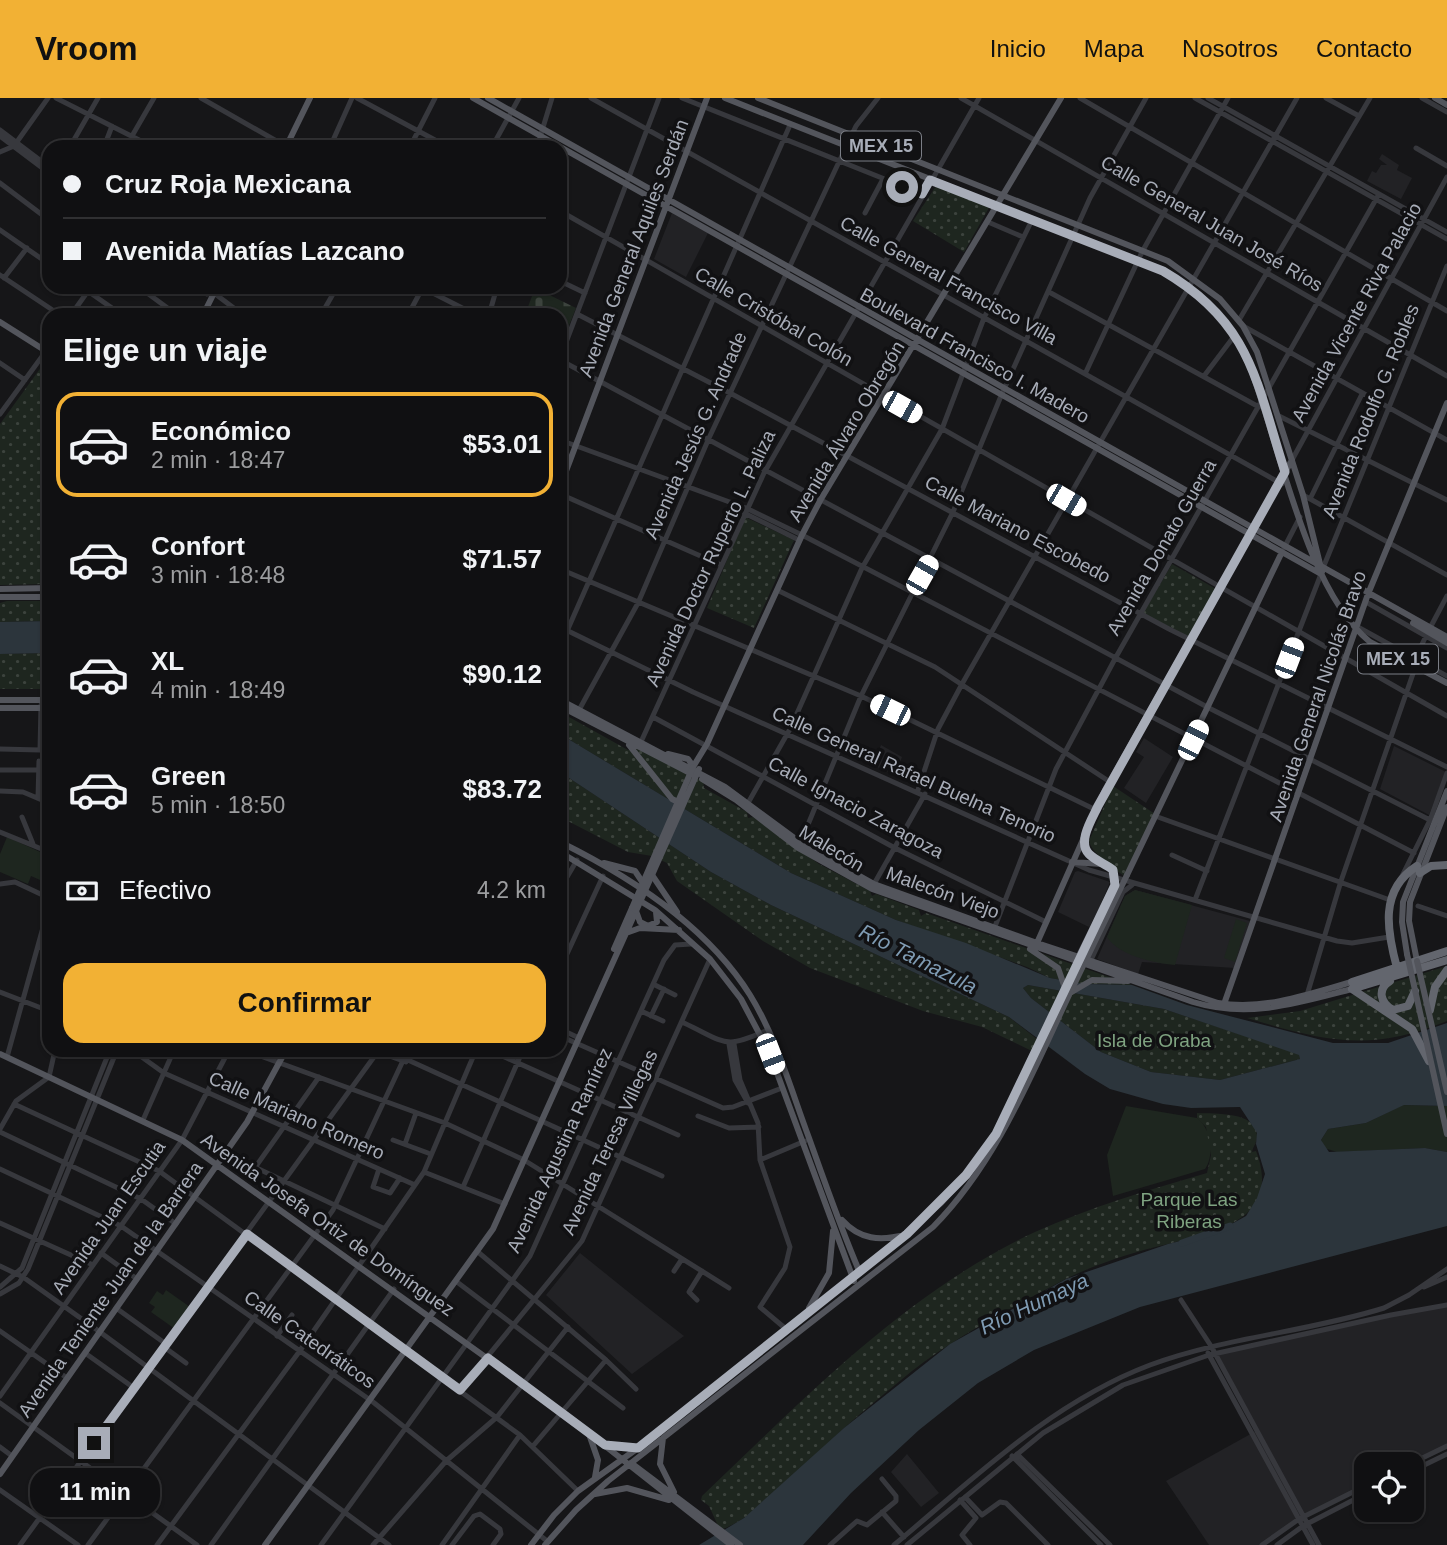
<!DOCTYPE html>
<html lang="es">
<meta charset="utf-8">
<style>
:root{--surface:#101012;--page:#1e1e20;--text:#f1f3f6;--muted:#9c9d9f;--line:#303032;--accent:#f2b134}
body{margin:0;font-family:Helvetica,sans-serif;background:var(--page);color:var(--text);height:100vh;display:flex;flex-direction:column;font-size:26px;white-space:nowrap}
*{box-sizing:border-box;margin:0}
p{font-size:23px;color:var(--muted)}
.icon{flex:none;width:38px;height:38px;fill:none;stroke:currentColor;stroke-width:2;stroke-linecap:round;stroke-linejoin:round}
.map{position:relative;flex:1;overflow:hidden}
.side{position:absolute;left:42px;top:210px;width:525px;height:749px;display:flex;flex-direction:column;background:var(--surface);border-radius:21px;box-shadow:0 2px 5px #0004,0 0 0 2px var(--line)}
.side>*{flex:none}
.top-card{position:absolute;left:42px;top:42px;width:525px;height:154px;border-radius:21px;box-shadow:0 2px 5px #0004,0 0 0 2px var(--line);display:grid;align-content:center;height:154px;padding:0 21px;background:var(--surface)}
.buttons{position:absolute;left:1354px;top:1354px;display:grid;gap:14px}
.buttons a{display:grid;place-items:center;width:70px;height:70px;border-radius:14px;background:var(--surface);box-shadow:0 2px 5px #0004,0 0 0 2px var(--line);font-size:35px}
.end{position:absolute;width:32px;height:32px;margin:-16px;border:9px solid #a8adb8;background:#111;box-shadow:0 0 0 4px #111}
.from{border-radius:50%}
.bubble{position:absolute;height:49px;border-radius:21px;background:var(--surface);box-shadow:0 2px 5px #0004,0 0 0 2px var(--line);font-size:23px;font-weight:800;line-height:49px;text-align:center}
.car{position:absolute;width:21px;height:42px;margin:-21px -10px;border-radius:9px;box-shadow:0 0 5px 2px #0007;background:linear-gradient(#fff 24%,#345 0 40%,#fff 0 76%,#345 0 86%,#fff 0)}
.top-card b{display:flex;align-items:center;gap:24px;height:66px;font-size:26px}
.top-card b+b{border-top:2px solid var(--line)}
.top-card i{width:18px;height:18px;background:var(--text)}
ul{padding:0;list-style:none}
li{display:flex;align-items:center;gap:21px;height:105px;margin:0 14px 10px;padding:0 7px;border:4px solid transparent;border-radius:21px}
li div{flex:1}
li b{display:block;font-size:26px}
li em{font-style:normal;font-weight:800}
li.selected{border-color:var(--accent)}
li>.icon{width:63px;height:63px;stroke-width:1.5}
h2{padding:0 21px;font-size:32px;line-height:84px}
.pay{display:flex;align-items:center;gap:18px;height:77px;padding:0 21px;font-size:26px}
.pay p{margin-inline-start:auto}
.action{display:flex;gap:14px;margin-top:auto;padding:14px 21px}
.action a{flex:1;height:80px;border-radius:21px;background:var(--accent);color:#111;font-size:28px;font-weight:800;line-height:80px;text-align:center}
header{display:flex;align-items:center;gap:42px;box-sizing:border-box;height:98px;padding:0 35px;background:var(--accent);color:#111}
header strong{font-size:33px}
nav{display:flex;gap:38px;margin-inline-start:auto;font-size:24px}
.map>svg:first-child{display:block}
.built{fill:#222225}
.green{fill:#1e261f}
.cemetery{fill:url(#cemetery-stones)}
.park{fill:url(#park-dots)}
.water{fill:#2c353c;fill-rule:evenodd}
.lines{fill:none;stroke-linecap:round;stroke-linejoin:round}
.river{stroke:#2c353c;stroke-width:7}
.minor{stroke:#37383d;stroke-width:5}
.major{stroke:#53555c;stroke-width:6}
.highway{stroke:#63666e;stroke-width:8}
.major-bridge{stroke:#53555c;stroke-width:6}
.route{stroke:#a8adb8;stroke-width:9}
.labels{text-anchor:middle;stroke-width:7;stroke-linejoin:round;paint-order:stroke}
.shield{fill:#111113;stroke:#7b7e86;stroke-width:2}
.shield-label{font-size:18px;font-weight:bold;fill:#a8adb8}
.street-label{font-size:19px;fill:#a8adb8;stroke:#111113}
.park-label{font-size:19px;fill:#7fa381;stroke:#111113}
.water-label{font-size:21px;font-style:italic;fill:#7f9bb3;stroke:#111113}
</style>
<header>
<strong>Vroom</strong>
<nav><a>Inicio</a><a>Mapa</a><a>Nosotros</a><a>Contacto</a></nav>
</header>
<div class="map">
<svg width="1447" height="1447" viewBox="0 0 1447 1447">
<defs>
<pattern id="cemetery-stones" width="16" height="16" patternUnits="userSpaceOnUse" patternTransform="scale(1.75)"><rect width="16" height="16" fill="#1e261f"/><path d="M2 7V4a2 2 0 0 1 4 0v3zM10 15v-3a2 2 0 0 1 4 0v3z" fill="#3c433d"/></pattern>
<pattern id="park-dots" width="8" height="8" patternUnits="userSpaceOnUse" patternTransform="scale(1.75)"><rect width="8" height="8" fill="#1e261f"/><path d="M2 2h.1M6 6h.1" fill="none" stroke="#3c433d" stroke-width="1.8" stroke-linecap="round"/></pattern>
</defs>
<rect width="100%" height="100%" fill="#161618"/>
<path class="built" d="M1382,56L1399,67L1397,72L1412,80L1401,101L1367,83L1372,73L1376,75L1381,67H1387L1379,61Z
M672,115L708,135L686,179L654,161Z
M1144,640L1173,659L1146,705L1124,690L1144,659L1136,654Z
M881,647L902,659L895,677L873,667Z
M1394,648L1446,674L1429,717L1380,691Z
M1078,773L1110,784L1091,830L1058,814L1075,774Z
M1135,792L1250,823L1235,870L1142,864L1138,876L1097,861L1125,798Z
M580,1155L652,1213L684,1238L632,1276L546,1197Z
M1447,1207V1351L1412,1367H1367V1389L1299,1421L1265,1447H1209L1166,1383L1256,1333L1215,1256Z
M907,1356L939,1395L921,1409L891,1374Z"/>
<path class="green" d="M7,739L49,758V786L31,778L28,786L0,774V756Z
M1135,792L1192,807L1175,867C1153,865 1118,857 1107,839L1125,798Z
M1236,821L1247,825L1235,864L1224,860Z
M1403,1007L1447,1008V1054L1425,1050L1337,1054L1324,1050L1321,1042L1328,1031L1366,1025Z
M1126,1008L1197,1020C1211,1030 1215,1057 1205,1071L1113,1098L1107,1057Z
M166,1192L190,1209L175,1231L151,1214L155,1209L149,1205L157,1193L163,1197Z"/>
<path class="cemetery" d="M535,190L576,210L560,250V217H525Z"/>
<path class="park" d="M936,88L990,108L964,154L913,123Z
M47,261L49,486L0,487V326Z
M745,419L794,442L754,530L707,510Z
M1172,466L1216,491L1191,540L1143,515Z
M7,503H49V523L0,524V505Z
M49,555V591H0V556Z
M560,614L628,652L639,651L703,683L704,690L747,714L748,720L753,719L819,766L870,793L872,798L876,796L919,812L921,818L926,815L1132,887L1085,886L1050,880L1027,869L896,822L791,775L560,636Z
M560,674L711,774L771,807L1009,919L1038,942L1034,954L982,929L923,913L810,870L763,843L677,783L667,765L652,758L628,754L560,719Z
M1113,688L1155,716L1124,778C1115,771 1092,756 1089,743Z
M1447,868V923C1369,955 1324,943 1247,920L1300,913Z
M1028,887L1164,911L1299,956L1300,961L1220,982L1151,974L1101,954L1031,900L1023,890Z
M1197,1015C1214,1016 1257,1013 1257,1038C1257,1045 1253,1048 1252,1054L1256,1053C1282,1121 1218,1133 1168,1146C1132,1154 1090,1168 1058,1185C1008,1212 957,1238 912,1273C889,1292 865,1311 843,1331C812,1360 759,1419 720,1432L709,1408L701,1402L702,1398C805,1300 905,1195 1035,1134C1091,1109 1148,1092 1207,1075L1211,1057L1206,1029L1197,1020Z"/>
<path class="water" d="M49,523V555L0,556V524Z
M560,636L791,775L896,822L966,845L1050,880L1085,886L1132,887L1187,907L1333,945H1388L1447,925V1008L1404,1007L1366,1025L1328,1031L1321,1042L1329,1054L1425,1050L1447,1054V1128L1140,1209L1034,1252L978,1285L919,1332L851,1395L803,1447H699L744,1420L844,1330L950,1246L1066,1181L1168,1146L1217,1134L1246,1118L1257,1100L1265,1076L1256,1046L1257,1035L1240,1009L1191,1010L1163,1006L1110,991L1085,976L1009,919L771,807L711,774L560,674ZM1028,887L1164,911L1299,957L1300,961L1220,982L1151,974L1101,954L1031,900L1023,890Z"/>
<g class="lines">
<path class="river" d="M1182,1145L1230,1128"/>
<path class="minor" d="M56,0L153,49
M201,0L287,49
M357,0L448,49
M591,0L1282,386
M682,0L922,96
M961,0L1447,278
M1080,0L1447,213
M1195,0L1447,141
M1208,0L1447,134
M1326,0L1359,18
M1422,0L1447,14
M0,32L49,69
M0,38L49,75
M132,38L154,0
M71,47L98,0
M104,49L112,28
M330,49L352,0
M410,49L435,0
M492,49L519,0
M537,49L552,0
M1416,50L1447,68
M0,54L14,48L48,0
M0,85L49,122
M560,113L1447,618
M865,115L883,81
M988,124L1023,139
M0,132L49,166
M0,177L60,217
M4,180L27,150
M560,183L585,195
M82,189L122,217
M139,189L177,217
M198,189L207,196L214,195
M206,189L243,217
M421,189L476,217
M1049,194L1259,309
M577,216L730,295L1169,531L1447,669
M71,217L88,193
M321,217L337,189
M408,217L423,189
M489,217L497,189
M1239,222L1370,0
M1243,228L1447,342
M560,260L659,0
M560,262L1209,610L1430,722
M0,265L25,282
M1085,276L1142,154L1228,0
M1204,278L1235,237
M0,316L46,253
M1279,318L1447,402
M560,342L746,410L802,437L1414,755
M1292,362L1447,79
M560,396L721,467
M1303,397L1447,477
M1310,401L1362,296
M744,415L799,442
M1284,450L1300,419
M1323,470L1447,168
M560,471L861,598L1096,712
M777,492L935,569L1110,684
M1366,504L1447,550
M1356,528L1447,578
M560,529L693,594L1089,772L1337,843L1352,845L1389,839
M1430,530L1447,498
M560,549L790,27
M1415,561L1426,538
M579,612L638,505L709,340L846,49L856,28L878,0
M653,619L895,750L1046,824
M640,646L764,375L979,0
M0,651L40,652L41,607
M0,672H40
M918,692L938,631L962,586L1297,0
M0,693L23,694L49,705
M38,700L39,663
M748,705L790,631L862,470L942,331L984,220L1032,122
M1155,718L1390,802
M22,719L33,746
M0,734L49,754
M800,746L861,598L953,414L1001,298L1090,100L1146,0
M1172,757L1207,773
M1402,778L1430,722L1447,675
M0,786L15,784L49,800
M874,786L925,696
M560,791L577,762
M1195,802L1321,476
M1418,808L1447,818
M994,831L1056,671L1116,559L1379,96
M39,849L49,853
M1078,858L1092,830
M1091,862L1123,794L1132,787
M560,871L603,778
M653,886L675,897
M0,894L49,913
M1307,897L1341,783L1415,570
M641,913L663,923
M651,918L664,891
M684,925C727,945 723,952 768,932
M560,931L579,940
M560,938L723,1010L733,1009L782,990
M729,946L735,982L748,1005
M734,946L740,982L758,1025L760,1062L790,1149L785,1170L760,1209L786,1231
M132,952L164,975L415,1087
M244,952L445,1025L524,1062L729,1190
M373,952L406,964
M386,952L662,1078
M489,952L678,1037
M7,959L49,808
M14,1006L159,1073L520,1337L578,1393
M698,1018L729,1030L759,1029
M143,1022L174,952
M0,1031L16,1003L49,979L55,952
M0,1034L141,1101L176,1126
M393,1042L428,1055
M405,1046L416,1015
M225,1055L385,1131
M760,1062L805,1043
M0,1071L121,1128L373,1304L547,1443
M254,1071L319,979
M379,1071L373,1089L390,1095L400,1080
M424,1074L505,1106
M463,1089L523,952
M0,1125L93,1167
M478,1154L606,1262L636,1291
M101,1155L137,1181
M0,1168L23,1179L100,1234L389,1447
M674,1173L682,1161
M457,1184L623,1310
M0,1189L22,1170L110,952
M1424,1189L1447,1179
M0,1196L19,1185L28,1171L117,952
M697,1202L689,1194L702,1173
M1181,1202L1211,1248L1319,1447
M116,1210L166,1246
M0,1233L67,1280
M277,1238L292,1217
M164,1249L186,1265
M85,1255L134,1290
M1208,1255L1313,1447
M460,1292L582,1143L710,861
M0,1298L182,1042L229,952
M0,1305L197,1447
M533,1348L606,1262
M0,1349L12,1358
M1017,1356L1110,1447
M1012,1358L1101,1447
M1408,1367L1447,1348
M1412,1373L1447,1356
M0,1392L78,1447
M965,1399L982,1417L1000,1404L1006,1405L1048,1447
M960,1402L976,1420L962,1437L970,1447
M882,1414L904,1439
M20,1447L379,952
M88,1447L333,1112L408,952
M157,1447L299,1254L424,1074L476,952
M211,1447L394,1191
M321,1447L530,1158L664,862L675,847L691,846
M373,1447L446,1363L497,1319L568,1229
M442,1447L520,1337
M452,1447L474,1418L480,1416L500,1431L501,1436L493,1447
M830,1447L857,1423L867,1427L896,1403V1398L882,1381
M894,1447C973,1381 1052,1304 1150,1267C1226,1239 1308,1234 1384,1210L1409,1197L1447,1171
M907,1447L1043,1335L1123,1287L1209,1257L1391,1217L1447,1207
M1262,1447L1299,1421L1367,1387
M1277,1447L1303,1428L1367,1395"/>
<path class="major" d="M473,0L1321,476
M488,0L1447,539
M725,0L1163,173C1197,193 1221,214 1242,248C1278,331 1301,487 1370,544L1447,585
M758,0L1168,163L1220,201L1243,228L1257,254L1303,397L1322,474
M1435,0L1447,7
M286,49L310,0
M203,217L217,189
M0,224L49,255
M560,389L707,0
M0,491L49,490
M0,499H49
M1413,525L1447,545
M1395,555L1432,574
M0,602H49
M560,602L725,689L801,745L874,786L1037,845L1218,905C1264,913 1308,896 1352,884
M560,608L692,676
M0,610H49
M629,647L672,701L678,704
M668,656L688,661L693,668
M693,669L707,646L802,437L821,401L1061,0
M702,681L736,702L798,750L872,791L1193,904C1249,921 1297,905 1352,891
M560,744C631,779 707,828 750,897C777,941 791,992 809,1040C825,1085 841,1131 860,1175
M560,754L655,812L710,861L741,901L770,956L854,1183
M1072,764L1102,766
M604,765L635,773L643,785
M652,777L677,814
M1127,777L1281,456
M636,813L640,824L648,828L657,824L656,814
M626,835L640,830L679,832
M1037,845L1105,692L1292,362
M614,851L632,810
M1407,856L1402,824L1403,804L1447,693
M1417,863L1409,823L1410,804L1447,709
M1223,909L1368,496L1447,305
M0,956L182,1042L562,1314L731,1447
M842,1122C860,1142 880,1143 905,1137
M809,1210L829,1175L833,1133
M589,1336L598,1362L595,1379
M663,1340L660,1366L674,1394
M608,1348L636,1350
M631,1365L740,1447
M0,1376L247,1024L286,952
M595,1396L627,1390L669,1402
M265,1447L493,1131L636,813
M531,1447L554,1417L578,1393L638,1350L860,1174L941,1105L977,1065L996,1036L1066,893L1058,870L1030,851
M545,1447L576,1412L608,1383L933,1129C997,1064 1031,977 1070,895L1092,882L1128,883"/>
<path class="highway" d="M1420,775L1431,768L1447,767
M1397,870C1387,833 1379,792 1417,768
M1390,883C1377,891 1380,905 1393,912L1408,908L1415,893
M1352,884L1447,853
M1352,891L1412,931L1429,963
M1352,891L1447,862
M1430,912L1435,889L1447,872"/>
<path class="major-bridge" d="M632,810L693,669
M636,813L699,671
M1407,856L1447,1036
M1417,863L1447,994
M1066,893L1116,785L1112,771L1088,756
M1070,895L1127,777"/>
</g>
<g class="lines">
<path class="route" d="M94,1345L247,1136L460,1292L488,1260L605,1347L638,1350L907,1136L966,1077L996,1036L1115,787L1113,772C1106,766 1096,763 1089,756C1077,744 1092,721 1098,708L1285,374C1256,284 1252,225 1163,173L930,82L922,96L902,89"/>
</g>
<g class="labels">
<g class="shield">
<rect x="841" y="33.5" width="80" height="29" rx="5"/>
<rect x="1358" y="546.5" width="80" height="29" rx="5"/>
</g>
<g class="shield-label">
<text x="881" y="54">MEX 15</text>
<text x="1398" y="567">MEX 15</text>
</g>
<g class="street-label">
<text transform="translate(1212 125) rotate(30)" y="7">Calle General Juan José Ríos</text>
<text transform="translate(633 150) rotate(-69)" y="7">Avenida General Aquiles Serdán</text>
<text transform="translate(949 182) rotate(29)" y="7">Calle General Francisco Villa</text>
<text transform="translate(1356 214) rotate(-61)" y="7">Avenida Vicente Riva Palacio</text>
<text transform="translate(774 218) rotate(30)" y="7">Calle Cristóbal Colón</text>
<text transform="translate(975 257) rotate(29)" y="7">Boulevard Francisco I. Madero</text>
<text transform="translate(1370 313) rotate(-68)" y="7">Avenida Rodolfo G. Robles</text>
<text transform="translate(846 333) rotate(-59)" y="7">Avenida Álvaro Obregón</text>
<text transform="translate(695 337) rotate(-66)" y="7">Avenida Jesús G. Andrade</text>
<text transform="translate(1018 431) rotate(28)" y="7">Calle Mariano Escobedo</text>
<text transform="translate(1161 449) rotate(-60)" y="7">Avenida Donato Guerra</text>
<text transform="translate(710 460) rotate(-65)" y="7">Avenida Doctor Ruperto L. Paliza</text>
<text transform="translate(1317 598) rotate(-71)" y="7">Avenida General Nicolás Bravo</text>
<text transform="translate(914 676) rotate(24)" y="7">Calle General Rafael Buelna Tenorio</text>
<text transform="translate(856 709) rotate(28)" y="7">Calle Ignacio Zaragoza</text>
<text transform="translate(832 750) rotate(31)" y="7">Malecón</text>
<text transform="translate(943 794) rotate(20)" y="7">Malecón Viejo</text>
<text transform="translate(297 1017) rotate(24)" y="7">Calle Mariano Romero</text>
<text transform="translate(609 1044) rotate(-65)" y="7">Avenida Teresa Villegas</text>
<text transform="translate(559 1052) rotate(-65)" y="7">Avenida Agustina Ramírez</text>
<text transform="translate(108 1119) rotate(-55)" y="7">Avenida Juan Escutia</text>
<text transform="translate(328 1126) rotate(35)" y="7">Avenida Josefa Ortiz de Domínguez</text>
<text transform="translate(110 1191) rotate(-55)" y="7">Avenida Teniente Juan de la Barrera</text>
<text transform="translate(310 1241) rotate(35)" y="7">Calle Catedráticos</text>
</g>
<g class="park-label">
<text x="1154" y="949">Isla de Oraba</text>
<text x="1189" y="1108">Parque Las<tspan x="1189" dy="22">Riberas</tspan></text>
</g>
<g class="water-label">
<text transform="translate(918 861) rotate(27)" y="7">Río Tamazula</text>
<text transform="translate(1034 1206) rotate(-25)" y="7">Río Humaya</text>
</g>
</g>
</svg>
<div class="buttons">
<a><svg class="icon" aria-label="locate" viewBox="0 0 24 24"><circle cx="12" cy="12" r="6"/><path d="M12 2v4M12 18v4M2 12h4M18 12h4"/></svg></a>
</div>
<i class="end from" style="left:902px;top:89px"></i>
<i class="end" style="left:94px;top:1345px"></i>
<div class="bubble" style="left:30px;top:1370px;width:130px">11 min</div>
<i class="car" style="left:902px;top:309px;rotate:119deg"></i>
<i class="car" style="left:1066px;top:402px;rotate:120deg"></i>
<i class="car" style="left:922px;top:477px;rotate:30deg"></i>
<i class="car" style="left:1289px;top:560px;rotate:21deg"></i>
<i class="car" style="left:890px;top:612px;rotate:296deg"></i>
<i class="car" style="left:1193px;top:642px;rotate:26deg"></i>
<i class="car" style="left:770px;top:956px;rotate:159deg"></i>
<div class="top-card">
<b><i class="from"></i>Cruz Roja Mexicana</b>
<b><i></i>Avenida Matías Lazcano</b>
</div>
<section class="side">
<h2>Elige un viaje</h2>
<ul>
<li class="selected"><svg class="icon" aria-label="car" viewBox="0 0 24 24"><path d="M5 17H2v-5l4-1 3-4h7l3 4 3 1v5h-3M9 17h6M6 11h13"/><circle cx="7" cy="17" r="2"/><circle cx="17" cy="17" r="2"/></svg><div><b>Económico</b><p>2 min · 18:47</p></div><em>$53.01</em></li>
<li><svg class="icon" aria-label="car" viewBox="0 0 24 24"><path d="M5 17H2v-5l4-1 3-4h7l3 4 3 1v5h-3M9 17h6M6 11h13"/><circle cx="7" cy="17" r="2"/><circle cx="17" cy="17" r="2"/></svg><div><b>Confort</b><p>3 min · 18:48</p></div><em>$71.57</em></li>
<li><svg class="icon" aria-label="car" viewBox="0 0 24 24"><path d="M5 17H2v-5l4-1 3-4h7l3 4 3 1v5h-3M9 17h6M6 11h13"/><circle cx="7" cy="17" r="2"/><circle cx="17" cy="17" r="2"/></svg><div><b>XL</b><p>4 min · 18:49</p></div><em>$90.12</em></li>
<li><svg class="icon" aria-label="car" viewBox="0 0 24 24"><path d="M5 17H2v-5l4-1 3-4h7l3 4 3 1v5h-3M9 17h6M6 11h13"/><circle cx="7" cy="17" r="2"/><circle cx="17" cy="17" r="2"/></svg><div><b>Green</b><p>5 min · 18:50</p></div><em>$83.72</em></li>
</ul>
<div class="pay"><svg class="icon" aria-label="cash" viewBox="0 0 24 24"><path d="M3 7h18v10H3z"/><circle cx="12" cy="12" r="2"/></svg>Efectivo<p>4.2 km</p></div>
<div class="action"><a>Confirmar</a></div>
</section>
</div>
